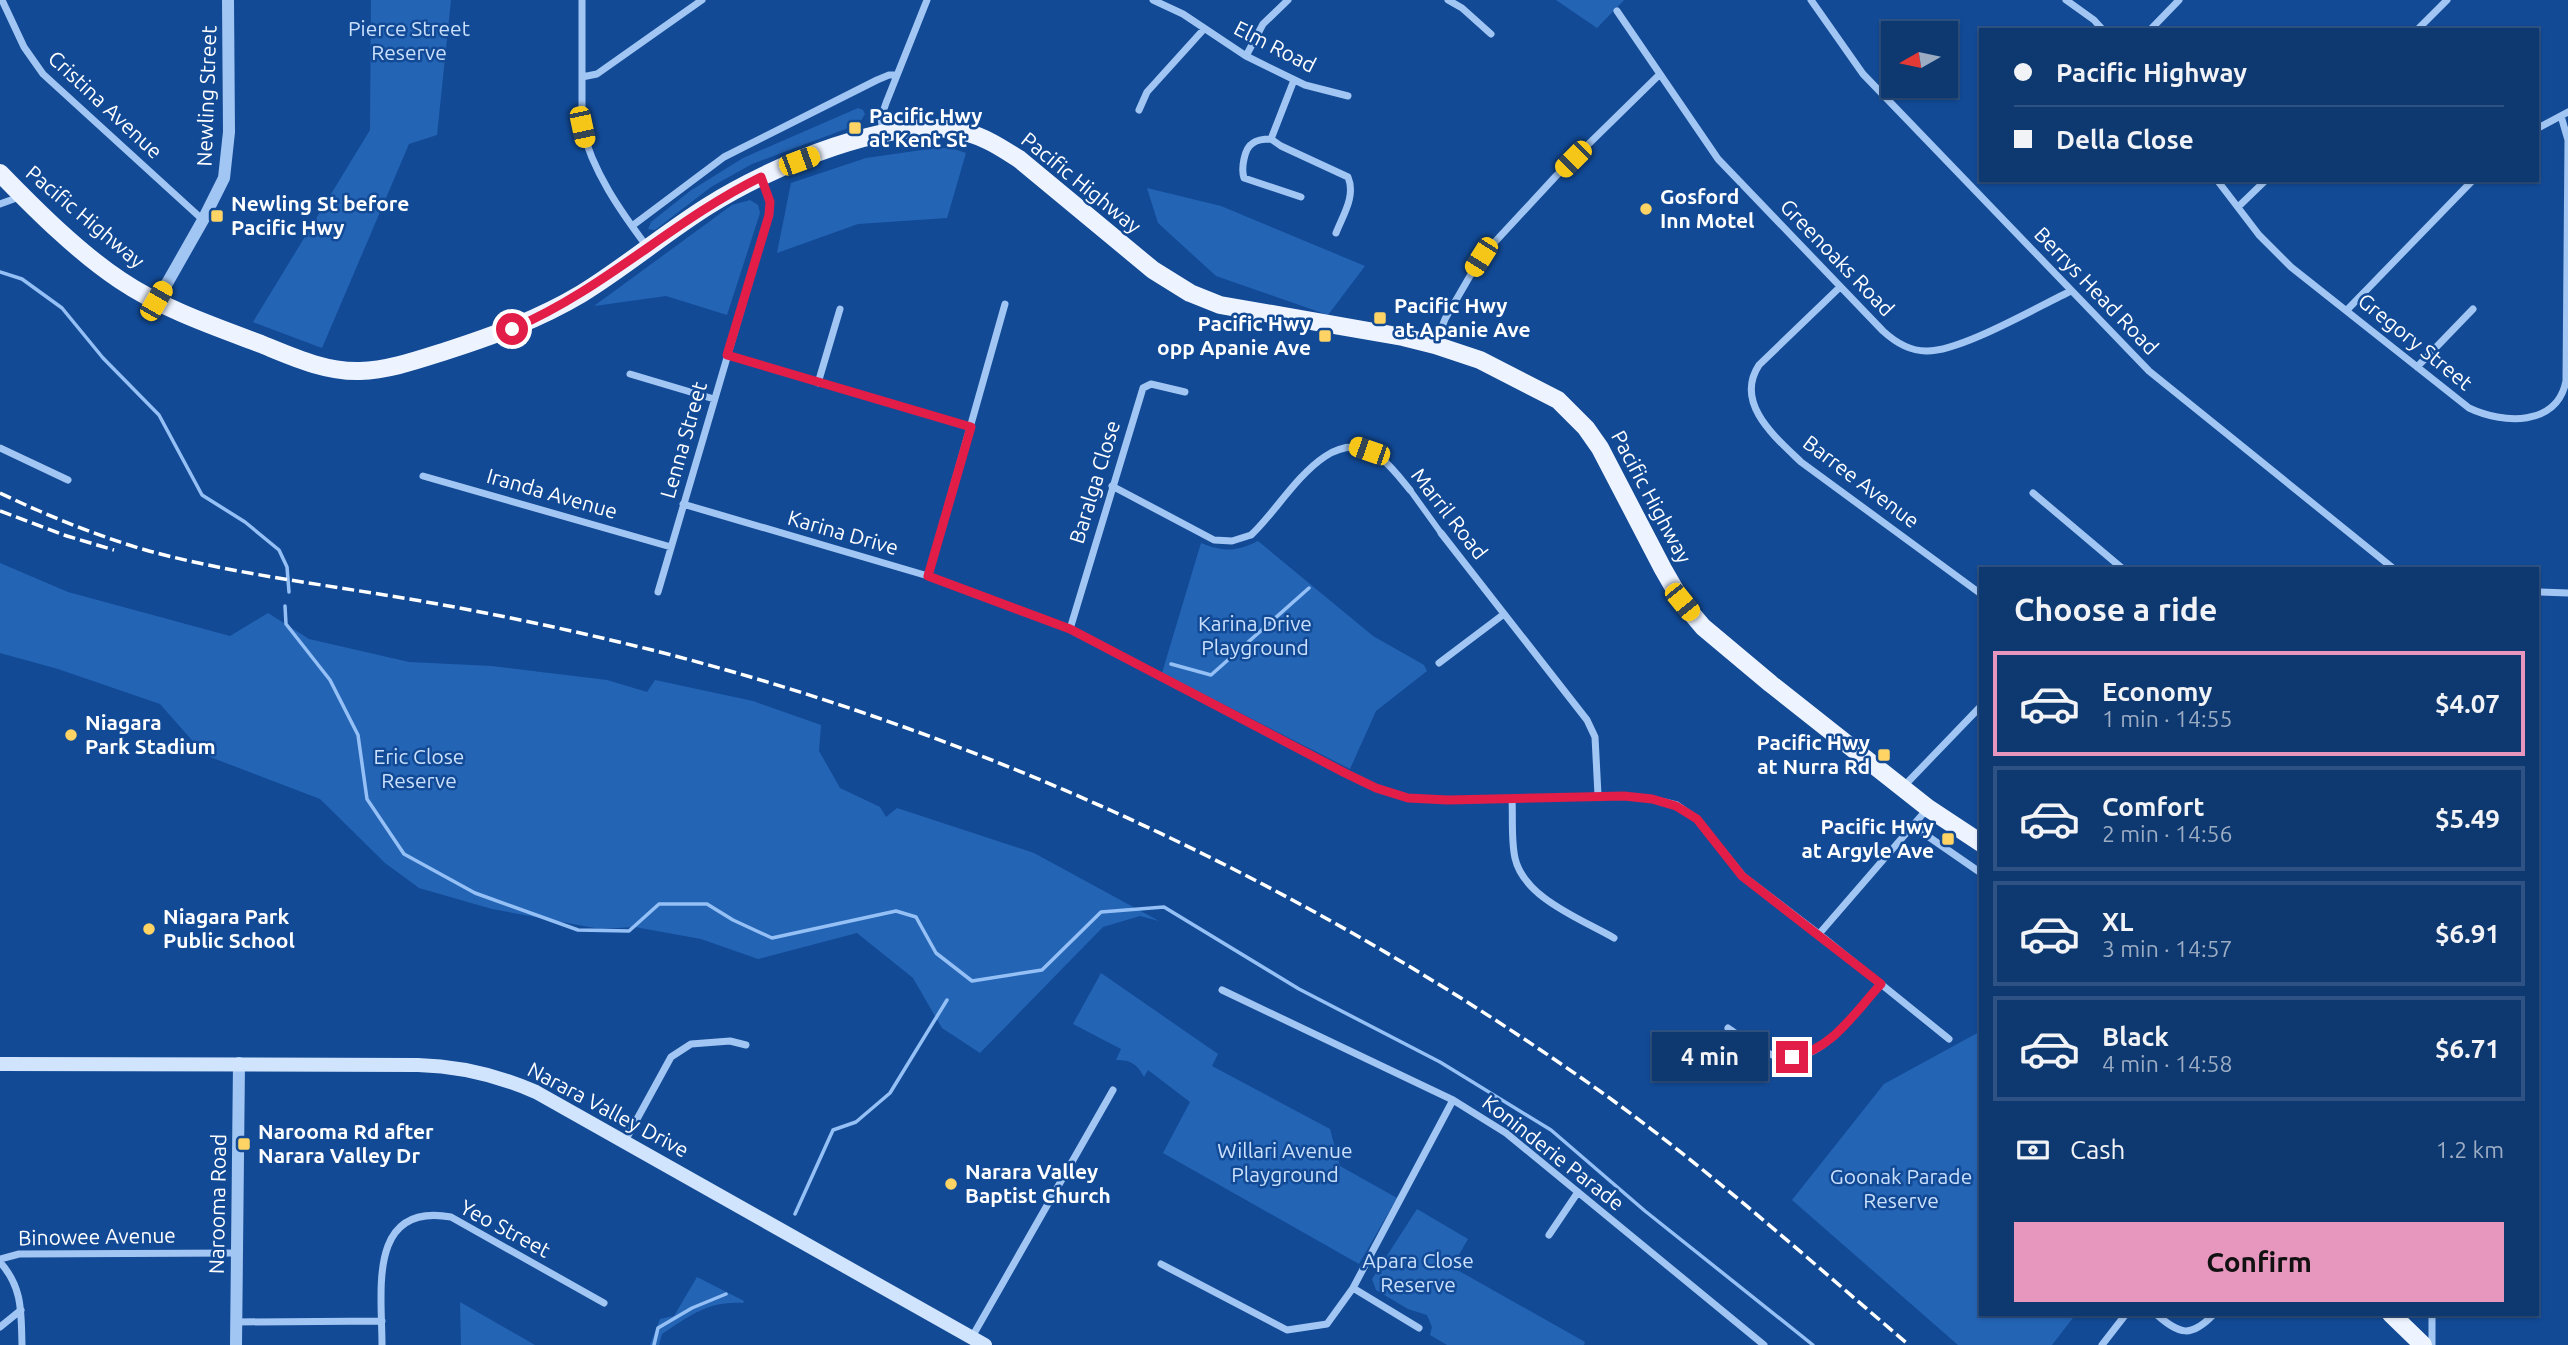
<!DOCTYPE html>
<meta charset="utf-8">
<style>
:root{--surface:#0e3870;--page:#173f75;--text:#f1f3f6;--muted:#9bacc3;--line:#2e5283;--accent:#e797bd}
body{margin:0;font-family:Ubuntu,sans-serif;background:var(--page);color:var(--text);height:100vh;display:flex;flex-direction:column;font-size:26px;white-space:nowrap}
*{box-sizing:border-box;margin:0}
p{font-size:23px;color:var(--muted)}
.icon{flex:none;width:38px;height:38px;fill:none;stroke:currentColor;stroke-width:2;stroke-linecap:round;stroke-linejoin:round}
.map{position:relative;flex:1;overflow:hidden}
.drawer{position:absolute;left:1979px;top:567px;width:560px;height:749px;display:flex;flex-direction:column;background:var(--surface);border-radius:0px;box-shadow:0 2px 5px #0004,0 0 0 2px var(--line)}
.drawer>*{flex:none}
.hud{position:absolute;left:1979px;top:28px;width:560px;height:154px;border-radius:0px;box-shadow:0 2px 5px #0004,0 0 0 2px var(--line);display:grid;align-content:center;height:154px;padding:0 35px;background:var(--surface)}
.needle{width:46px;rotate:261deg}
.controls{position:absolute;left:1881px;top:21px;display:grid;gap:14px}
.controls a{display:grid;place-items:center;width:77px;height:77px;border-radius:0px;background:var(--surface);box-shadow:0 2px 5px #0004,0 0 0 2px var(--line);font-size:35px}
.end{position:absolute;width:32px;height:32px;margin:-16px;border:9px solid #e11d48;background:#fff;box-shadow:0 0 0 4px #fff}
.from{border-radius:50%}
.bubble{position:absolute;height:49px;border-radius:0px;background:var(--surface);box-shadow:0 2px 5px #0004,0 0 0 2px var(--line);font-size:23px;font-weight:600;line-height:49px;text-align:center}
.car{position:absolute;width:21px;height:42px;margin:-21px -10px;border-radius:9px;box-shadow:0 0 5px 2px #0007;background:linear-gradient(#f5c518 24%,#345 0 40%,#f5c518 0 76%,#345 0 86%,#f5c518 0)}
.hud b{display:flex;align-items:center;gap:24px;height:66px;font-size:26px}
.hud b+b{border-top:2px solid var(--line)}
.hud i{width:18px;height:18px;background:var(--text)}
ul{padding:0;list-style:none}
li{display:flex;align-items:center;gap:21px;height:105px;margin:0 14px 10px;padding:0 21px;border:4px solid var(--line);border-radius:0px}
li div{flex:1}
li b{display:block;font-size:26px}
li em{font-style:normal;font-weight:600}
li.selected{border-color:var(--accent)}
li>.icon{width:63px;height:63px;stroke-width:1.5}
h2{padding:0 35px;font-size:32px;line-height:84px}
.pay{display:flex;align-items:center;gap:18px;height:77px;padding:0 35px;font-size:26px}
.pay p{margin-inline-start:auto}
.button{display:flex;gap:14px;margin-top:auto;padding:14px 35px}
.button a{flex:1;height:80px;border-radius:0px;background:var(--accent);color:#111;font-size:28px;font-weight:600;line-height:80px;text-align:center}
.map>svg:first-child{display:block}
.green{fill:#2464b5}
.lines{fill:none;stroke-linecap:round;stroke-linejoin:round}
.stream{stroke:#94c0f6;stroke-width:3.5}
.pedestrian{stroke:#a2c6f3;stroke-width:6}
.minor{stroke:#a2c6f3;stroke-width:7}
.tertiary{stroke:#a2c6f3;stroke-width:12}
.secondary{stroke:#d1e4fd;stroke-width:14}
.primary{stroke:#eef4ff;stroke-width:18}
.rail{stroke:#fff;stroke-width:3.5;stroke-dasharray:12 5;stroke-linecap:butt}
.route{stroke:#e11d48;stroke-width:9}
.poi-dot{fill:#ffd464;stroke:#124a96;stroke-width:2.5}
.labels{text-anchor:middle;stroke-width:5;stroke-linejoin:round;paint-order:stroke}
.park-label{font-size:21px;fill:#cae0fd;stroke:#124a96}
.street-label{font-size:21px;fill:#fff;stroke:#124a96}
.poi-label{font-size:21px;font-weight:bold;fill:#fff;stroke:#124a96;text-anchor:start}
</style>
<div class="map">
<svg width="2568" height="1345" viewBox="0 0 2568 1345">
<rect width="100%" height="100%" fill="#124a96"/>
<path class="green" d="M371,0H451L437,135L409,144L322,348L253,322L370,130Z
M1556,0H1624L1597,28Z
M858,108L863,110L865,114L859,124L752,164L711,187L655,230L648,229L651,222L690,191L743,158Z
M936,148H951L966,153L947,218L858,224L777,253L791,183L866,158Z
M1147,188L1221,206L1365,266L1328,315L1216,276L1158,223Z
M750,200L758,205L760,213L727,315L666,296L594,306L732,205Z
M1258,541L1373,636L1424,665L1427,671L1376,711L1350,769L1162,673L1201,543C1223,552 1236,552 1258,541Z
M0,563L68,592L230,636L268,613L309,639L409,662L492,666L607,680L647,692L655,680L753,701L821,725L819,751L840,788L880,807L886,817L897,808L1034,853L1159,921L1140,916L1103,927L980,1053L942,1028L913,978L857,933L758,959L701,939L635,927L600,929L492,909L419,888L385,863L320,799L205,755L160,704L58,669L0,653Z
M1101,973L1218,1054L1212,1066L1330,1129L1340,1166L1397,1198L1359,1264L1163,1153L1190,1102L1148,1070L1144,1077C1137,1064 1131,1060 1116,1060L1121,1049L1073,1024Z
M1981,1031V1314H2076L2052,1345H1958L1792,1200L1884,1084Z
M1417,1209L1468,1239L1452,1267L1585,1342L1584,1345H1447L1430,1335L1432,1327L1427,1315L1408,1309L1376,1290L1372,1279Z
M697,1277L744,1301L743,1303C709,1300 689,1316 662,1334L659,1345H650L660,1319L674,1316Z
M460,1302L535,1345H461Z"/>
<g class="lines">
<path class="stream" d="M0,272L22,279L62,308L103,358L159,415L202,495L245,522L279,550L287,567L289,592
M285,606L286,624L330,680L358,735L367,799L404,854L475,893L578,930L629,931L659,904H707L733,920L772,938L896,911L916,917L936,953L972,981L1042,970L1101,912L1164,907L1299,989L1440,1062L1551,1130L1645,1211L1813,1345
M1171,664L1211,675L1309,588
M795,1214L833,1130L856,1122L890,1093L947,1000
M654,1345L658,1328L692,1308L726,1294"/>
<path class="pedestrian" d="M1410,490L1441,533"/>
<path class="minor" d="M2,0L24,47L43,74L203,220
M582,0V127C592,171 621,212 648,248
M1153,0L1183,14L1246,56L1305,85L1348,96
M1448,0L1462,8L1491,34
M1811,0L1863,74L2149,371L2394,569
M2066,0L2094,20L2103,30
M1617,11L1718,159L1883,331C1895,342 1909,351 1926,351C1960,352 2037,307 2071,291
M2150,30L2179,0
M2417,30L2447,0
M1246,56L1263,24L1288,0
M582,77L597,74L702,0
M1294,80L1271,139C1265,139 1258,139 1253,143C1244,148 1241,169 1244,178L1301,197
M1139,110L1147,92L1204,29
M2538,128L2568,112
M883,132L881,118L886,103L927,0
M1271,139L1281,146L1348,177C1356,196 1343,215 1336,233
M2217,180L2259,235L2291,267L2469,408C2503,424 2557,427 2566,381L2568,140L2561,116
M0,204L22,196
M2238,207L2266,180
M632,226L724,157L877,80L889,75H897
M1840,287L1759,365C1734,403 1775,437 1801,462L1981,594
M2347,310L2473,180
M1436,343L1445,319L1481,257L1556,176L1659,75
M727,355L971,427
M2417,367L2473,309
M630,374L714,399
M818,383L840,309
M0,448L68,480
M423,476L671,547
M1112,486L1214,540L1232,541L1251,535C1284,506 1328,416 1381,458C1392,467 1401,479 1410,490
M2033,493L2123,569
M683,504L928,576L1070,629L1345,773L1376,788L1408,798L1449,800L1624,796L1652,799L1677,805L1697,819L1743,876L1819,934L1949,1039
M1441,533L1587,720L1595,737L1598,795
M928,576L1005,304
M658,592L769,215L770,203L761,177
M2538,592L2568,593
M1070,629L1143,388L1151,384L1185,392
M1439,663L1504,614
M1904,786L1981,706
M1512,799C1513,818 1511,840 1515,858C1524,898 1581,919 1614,938
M1913,826L1981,873
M1819,934L1928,808
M1222,990L1453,1100L1506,1133L1764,1345
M1728,1028C1742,1038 1758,1050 1775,1056C1818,1070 1856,1011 1881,984
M625,1141L671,1057L691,1044L730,1041L746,1045
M1549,1235L1578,1192
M0,1259L19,1254L237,1253
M0,1262C23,1288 21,1312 22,1345
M1161,1264L1287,1330L1327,1324L1353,1288L1453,1100
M1353,1288L1419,1328
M2156,1314C2180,1335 2191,1338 2214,1314
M236,1322L382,1321
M0,1327L21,1310
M972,1337L1113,1090
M382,1345C382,1292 367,1202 451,1217L604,1303
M2102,1345L2126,1314
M2432,1345V1314"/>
<path class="tertiary" d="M157,301L203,220L224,178L229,132L228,0
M236,1345L239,1063"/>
<path class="secondary" d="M0,1064L418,1065C460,1066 497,1075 536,1092L985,1345"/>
<path class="primary" d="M0,173C36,210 78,252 120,280C163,309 213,326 261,344C293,357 325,372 360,371C390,370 420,359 449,350C495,335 539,319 581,294C625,267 665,233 708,206C770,167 896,111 968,133C987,138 1003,149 1019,159L1153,270L1190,293L1220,305L1403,337L1435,345L1480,360L1558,400L1586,428L1600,448L1663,569L1682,602L1703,627L1771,684L1928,808L1981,843
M2391,1314L2423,1345"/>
<path class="rail" d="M0,493C48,516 97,536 149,551C242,576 338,586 432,603C506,616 579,632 652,650C994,737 1317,889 1604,1094C1711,1171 1809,1260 1909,1345
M0,511L67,536L114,550"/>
</g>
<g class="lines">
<path class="route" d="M512,329C605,289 672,221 761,177L770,202L769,215L727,355L971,427L928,576L1070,629L1345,773L1376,788L1408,798L1448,800L1624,796L1652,799L1676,806L1697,819L1742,876L1881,984C1855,1012 1832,1050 1792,1057"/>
</g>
<g class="poi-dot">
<rect x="848" y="121" width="14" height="14" rx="3.5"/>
<circle cx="1646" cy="209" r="7"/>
<rect x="210" y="209" width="14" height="14" rx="3.5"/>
<rect x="1373" y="311" width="14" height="14" rx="3.5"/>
<rect x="1318" y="329" width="14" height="14" rx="3.5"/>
<circle cx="71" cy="735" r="7"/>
<rect x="1877" y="748" width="14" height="14" rx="3.5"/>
<rect x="1941" y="832" width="14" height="14" rx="3.5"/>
<circle cx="149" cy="929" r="7"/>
<rect x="237" y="1137" width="14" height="14" rx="3.5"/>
<circle cx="951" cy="1184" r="7"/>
</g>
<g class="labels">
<g class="park-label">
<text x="409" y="36">Pierce Street<tspan x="409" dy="24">Reserve</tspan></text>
<text x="1255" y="631">Karina Drive<tspan x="1255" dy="24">Playground</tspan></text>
<text x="419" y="764">Eric Close<tspan x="419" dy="24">Reserve</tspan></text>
<text x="1285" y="1158">Willari Avenue<tspan x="1285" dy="24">Playground</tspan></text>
<text x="1901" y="1184">Goonak Parade<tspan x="1901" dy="24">Reserve</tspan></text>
<text x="1418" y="1268">Apara Close<tspan x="1418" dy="24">Reserve</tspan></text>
</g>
<g class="street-label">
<text transform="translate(1275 47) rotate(27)" y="7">Elm Road</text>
<text transform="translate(207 96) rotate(-88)" y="7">Newling Street</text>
<text transform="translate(105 105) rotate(43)" y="7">Cristina Avenue</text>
<text transform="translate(1081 183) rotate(39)" y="7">Pacific Highway</text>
<text transform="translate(85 217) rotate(40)" y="7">Pacific Highway</text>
<text transform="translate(1837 258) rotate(46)" y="7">Greenoaks Road</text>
<text transform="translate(2096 291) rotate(46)" y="7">Berrys Head Road</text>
<text transform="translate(2415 342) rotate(39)" y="7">Gregory Street</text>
<text transform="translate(684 440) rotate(-74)" y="7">Lenna Street</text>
<text transform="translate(1095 482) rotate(-73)" y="7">Baralga Close</text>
<text transform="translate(1861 482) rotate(37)" y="7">Barree Avenue</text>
<text transform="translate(552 494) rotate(16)" y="7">Iranda Avenue</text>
<text transform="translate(1651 497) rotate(62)" y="7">Pacific Highway</text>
<text transform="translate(1449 514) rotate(52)" y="7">Marril Road</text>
<text transform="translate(843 533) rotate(16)" y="7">Karina Drive</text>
<text transform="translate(608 1110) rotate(28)" y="7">Narara Valley Drive</text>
<text transform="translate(1553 1153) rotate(38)" y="7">Koninderie Parade</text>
<text transform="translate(218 1204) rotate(-89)" y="7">Narooma Road</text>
<text transform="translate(505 1229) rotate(28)" y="7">Yeo Street</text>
<text transform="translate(97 1237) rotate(-1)" y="7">Binowee Avenue</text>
</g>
<g class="poi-label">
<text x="869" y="123">Pacific Hwy<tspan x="869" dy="24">at Kent St</tspan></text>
<text x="1660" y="204">Gosford<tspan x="1660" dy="24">Inn Motel</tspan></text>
<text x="231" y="211">Newling St before<tspan x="231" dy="24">Pacific Hwy</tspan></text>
<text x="1394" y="313">Pacific Hwy<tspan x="1394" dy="24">at Apanie Ave</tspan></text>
<text x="1311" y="331" text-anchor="end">Pacific Hwy<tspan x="1311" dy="24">opp Apanie Ave</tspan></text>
<text x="85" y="730">Niagara<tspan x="85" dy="24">Park Stadium</tspan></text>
<text x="1870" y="750" text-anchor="end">Pacific Hwy<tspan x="1870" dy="24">at Nurra Rd</tspan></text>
<text x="1934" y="834" text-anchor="end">Pacific Hwy<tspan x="1934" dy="24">at Argyle Ave</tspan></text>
<text x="163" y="924">Niagara Park<tspan x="163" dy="24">Public School</tspan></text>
<text x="258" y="1139">Narooma Rd after<tspan x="258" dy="24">Narara Valley Dr</tspan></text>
<text x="965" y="1179">Narara Valley<tspan x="965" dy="24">Baptist Church</tspan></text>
</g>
</g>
</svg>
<div class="controls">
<a><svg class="needle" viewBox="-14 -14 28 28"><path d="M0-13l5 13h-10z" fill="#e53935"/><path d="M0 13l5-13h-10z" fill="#9bacc3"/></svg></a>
</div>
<i class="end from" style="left:512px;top:329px"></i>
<i class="end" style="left:1792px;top:1057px"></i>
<div class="bubble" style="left:1652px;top:1032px;width:116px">4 min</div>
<i class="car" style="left:582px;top:127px;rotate:168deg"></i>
<i class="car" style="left:1573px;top:159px;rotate:225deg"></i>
<i class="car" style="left:799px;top:161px;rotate:70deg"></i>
<i class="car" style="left:1481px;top:257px;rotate:212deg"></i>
<i class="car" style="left:156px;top:301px;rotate:30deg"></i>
<i class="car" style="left:1369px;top:451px;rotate:289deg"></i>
<i class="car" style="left:1682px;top:602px;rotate:141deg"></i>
<div class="hud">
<b><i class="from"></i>Pacific Highway</b>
<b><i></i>Della Close</b>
</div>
<section class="drawer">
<h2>Choose a ride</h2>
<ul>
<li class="selected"><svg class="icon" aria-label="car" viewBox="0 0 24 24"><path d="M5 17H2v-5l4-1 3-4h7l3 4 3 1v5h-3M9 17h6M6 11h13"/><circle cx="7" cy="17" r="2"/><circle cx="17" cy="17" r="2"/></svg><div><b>Economy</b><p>1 min · 14:55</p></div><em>$4.07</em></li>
<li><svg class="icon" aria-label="car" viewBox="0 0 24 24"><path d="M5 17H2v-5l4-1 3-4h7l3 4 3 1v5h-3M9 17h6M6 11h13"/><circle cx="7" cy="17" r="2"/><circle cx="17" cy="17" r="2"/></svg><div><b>Comfort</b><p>2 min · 14:56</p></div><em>$5.49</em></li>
<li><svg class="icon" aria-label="car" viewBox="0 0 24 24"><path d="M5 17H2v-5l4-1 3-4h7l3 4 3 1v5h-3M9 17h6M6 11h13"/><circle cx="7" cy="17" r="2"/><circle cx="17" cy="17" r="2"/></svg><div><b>XL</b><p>3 min · 14:57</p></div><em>$6.91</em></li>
<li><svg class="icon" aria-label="car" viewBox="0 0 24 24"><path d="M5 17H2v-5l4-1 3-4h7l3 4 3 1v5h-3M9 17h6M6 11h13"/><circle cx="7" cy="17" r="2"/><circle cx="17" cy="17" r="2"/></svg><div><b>Black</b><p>4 min · 14:58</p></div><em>$6.71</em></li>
</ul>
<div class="pay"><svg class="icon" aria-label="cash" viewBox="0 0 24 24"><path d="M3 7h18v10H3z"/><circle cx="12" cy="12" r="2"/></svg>Cash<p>1.2 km</p></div>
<div class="button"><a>Confirm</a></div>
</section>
</div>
